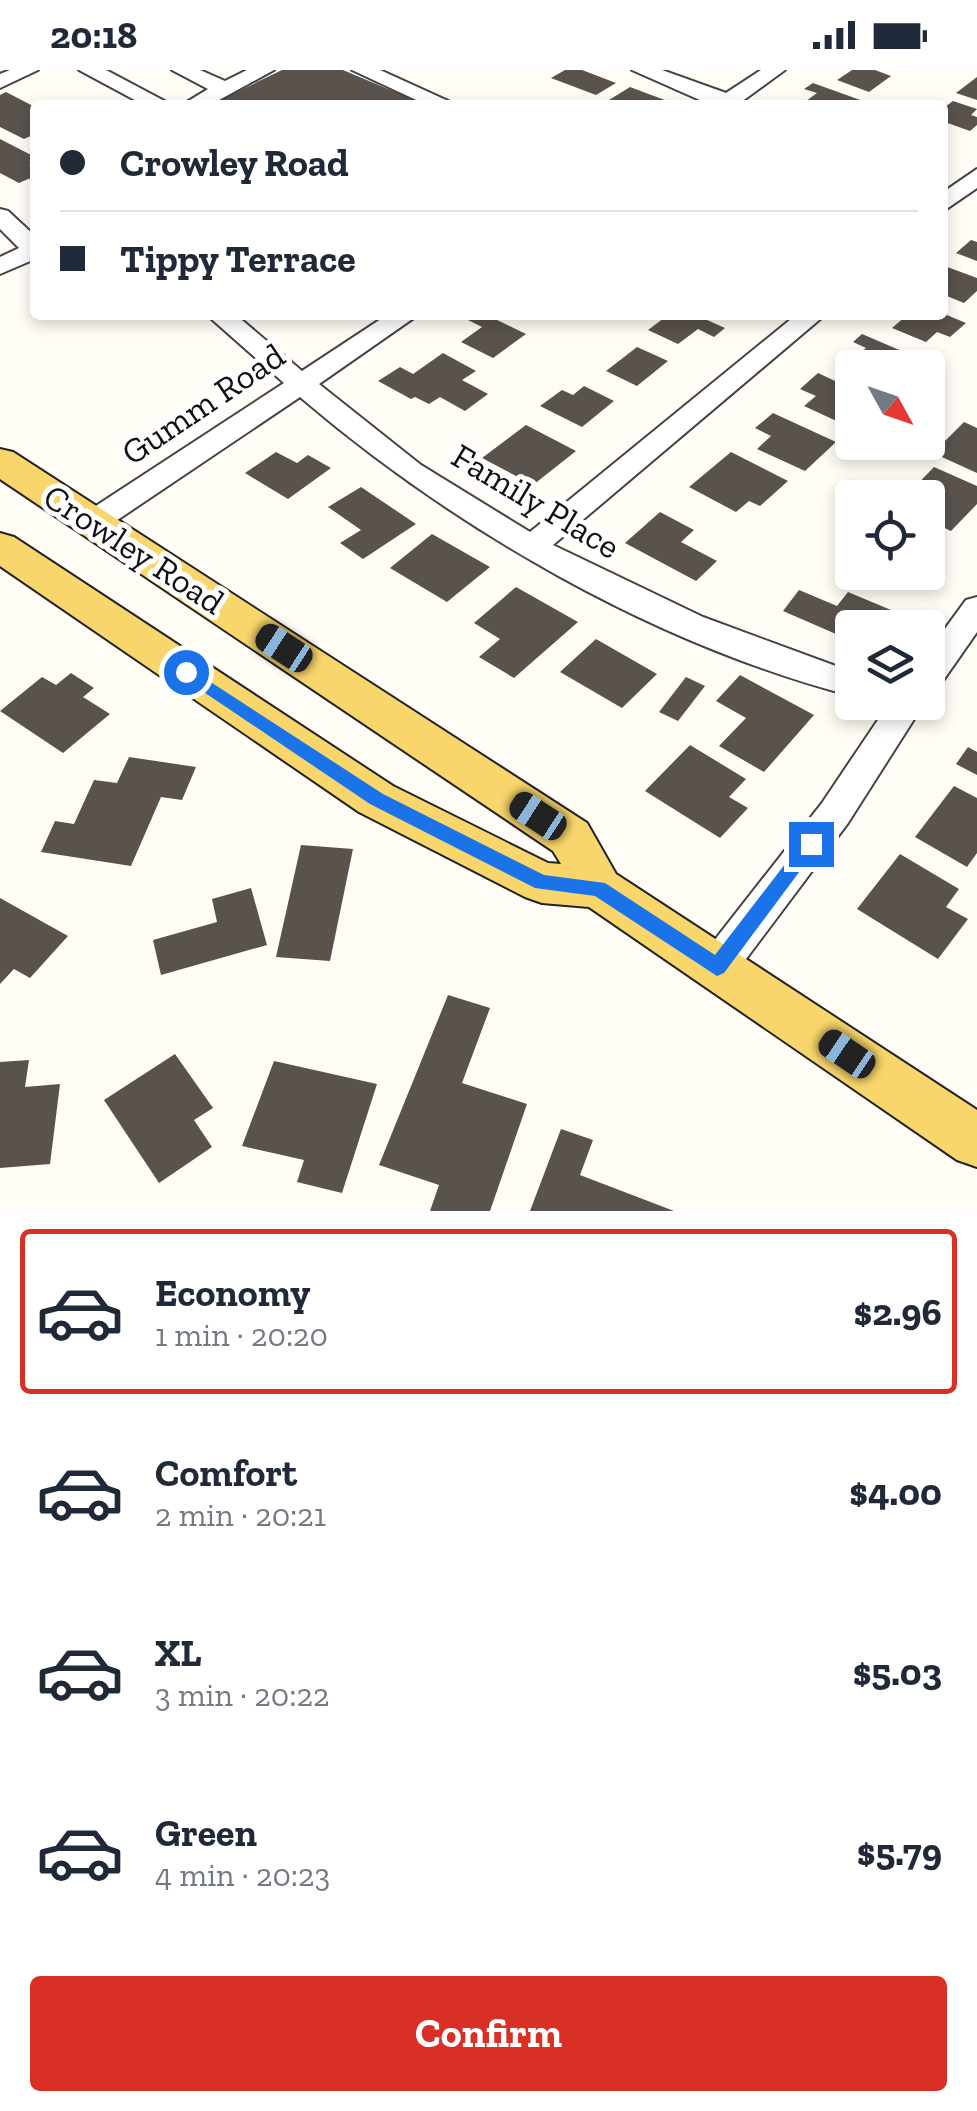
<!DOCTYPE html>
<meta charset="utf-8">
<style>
:root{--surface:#fff;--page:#f2f2f3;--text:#1f2937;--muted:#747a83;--line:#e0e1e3;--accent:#d93025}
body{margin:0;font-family:"Zilla Slab",serif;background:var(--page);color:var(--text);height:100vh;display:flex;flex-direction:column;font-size:38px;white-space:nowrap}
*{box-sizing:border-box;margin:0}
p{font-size:32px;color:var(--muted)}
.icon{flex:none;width:55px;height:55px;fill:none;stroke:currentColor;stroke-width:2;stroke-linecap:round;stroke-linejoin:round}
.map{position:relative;height:1141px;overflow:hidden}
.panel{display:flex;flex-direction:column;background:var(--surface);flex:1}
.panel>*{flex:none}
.guide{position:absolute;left:30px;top:30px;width:918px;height:220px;border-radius:10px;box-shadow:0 5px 15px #0003;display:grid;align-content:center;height:220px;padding:0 30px;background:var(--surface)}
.needle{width:65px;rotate:130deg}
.fabs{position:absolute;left:835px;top:280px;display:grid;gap:20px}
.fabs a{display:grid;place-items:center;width:110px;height:110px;border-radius:10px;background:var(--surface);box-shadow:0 5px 15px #0003;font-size:50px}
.end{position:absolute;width:45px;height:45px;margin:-22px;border:12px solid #1a73e8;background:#fff;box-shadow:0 0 0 5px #fff}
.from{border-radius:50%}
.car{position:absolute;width:30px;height:60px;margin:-30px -15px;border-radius:12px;box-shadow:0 0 8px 2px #0007;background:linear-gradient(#222 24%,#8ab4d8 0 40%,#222 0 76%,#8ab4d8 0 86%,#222 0)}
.guide b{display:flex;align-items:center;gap:35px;height:95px;font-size:38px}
.guide b+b{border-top:2px solid var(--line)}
.guide i{width:25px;height:25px;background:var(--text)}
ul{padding:18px 0 0;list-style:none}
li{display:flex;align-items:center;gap:30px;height:165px;margin:0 20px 15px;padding:0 10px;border:5px solid transparent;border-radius:10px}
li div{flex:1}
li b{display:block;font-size:38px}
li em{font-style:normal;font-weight:800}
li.on{border-color:var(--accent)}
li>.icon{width:90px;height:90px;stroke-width:1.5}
.primary-button{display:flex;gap:20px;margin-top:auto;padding:20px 30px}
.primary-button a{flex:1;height:115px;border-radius:10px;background:var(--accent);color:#fff;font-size:40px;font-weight:800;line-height:115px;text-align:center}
.status{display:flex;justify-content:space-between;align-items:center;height:70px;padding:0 50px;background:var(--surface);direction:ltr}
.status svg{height:28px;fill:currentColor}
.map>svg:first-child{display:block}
.building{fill:#5a524d}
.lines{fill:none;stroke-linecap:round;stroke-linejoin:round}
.minor-casing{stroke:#444;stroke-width:4}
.major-casing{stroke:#222;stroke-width:4}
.minor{fill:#fff;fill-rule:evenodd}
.major{fill:#f9d66b;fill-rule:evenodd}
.route{fill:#1a73e8}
.labels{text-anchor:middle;stroke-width:10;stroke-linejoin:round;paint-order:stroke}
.street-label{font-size:35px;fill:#111;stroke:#fff}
</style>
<div class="status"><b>20:18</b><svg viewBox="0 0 49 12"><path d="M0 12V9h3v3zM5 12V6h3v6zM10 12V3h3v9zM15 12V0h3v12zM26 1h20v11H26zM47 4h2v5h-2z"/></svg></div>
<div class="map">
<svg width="977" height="1141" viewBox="0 0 977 1141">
<rect width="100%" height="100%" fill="#fffdf5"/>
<path class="building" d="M282,0H343L426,35H210Z
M565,0H582L616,13L596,25L551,8Z
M852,0H875L891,6L869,22L837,10Z
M977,7V30L956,23Z
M813,13L863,31L858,35L802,34L817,23L804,19Z
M630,17L670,32L601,35Z
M6,22L35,37V64L24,69L0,57V25Z
M953,31L977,39L971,45L977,47V55L970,61L942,51V39Z
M0,69L35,87V93L29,95L35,99V106L19,113L0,103Z
M971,170L977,172V191L956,183Z
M942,195L977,208V221L964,233L942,224Z
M942,243L966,253L950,267L937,262L926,272L892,258L907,245Z
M476,245H487L526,264L493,288L461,272L482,257L468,250Z
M668,245H696L725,258L714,267L698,259L678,274L648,260Z
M862,264L904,282L887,298H854L847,294L866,278L853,272Z
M637,277L668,291L637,316L606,301Z
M443,283L476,301L462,310L488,324L465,341L440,327L429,334L415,327L411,329L378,311L400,297L413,304Z
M818,303L852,319V344L843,354L804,336L816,326L800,319Z
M584,316L614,331L582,357L540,336L562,320L573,325Z
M773,343L836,372L805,401L757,379L771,366L755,358Z
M964,352L977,358V403L933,383Z
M526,355L576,381L533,415L482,388Z
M276,382L297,393L308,385L331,398L288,429L245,403Z
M731,382L788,411L760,436L749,431L736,442L689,417Z
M934,397L977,416V434L951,461L928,450V428H904Z
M361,417L416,454L363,489L340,473L361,460L328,437Z
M660,442L694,460L681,472L717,491L696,511L625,473Z
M432,464L490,497L447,532L390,498Z
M928,465L944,473L928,491Z
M516,517L578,552L514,608L479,587L500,569L474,553Z
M799,520L837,536L848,522L891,540L879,558H852V571L783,541Z
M596,569L657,604L622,638L560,602Z
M71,603L94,618L83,627L110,644L63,683L0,641L42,607L56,615Z
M740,605L814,645L764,702L719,676L746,648L716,631Z
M686,607L705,616L678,651L659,642Z
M690,675L746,709L729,727L748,738L720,768L645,721Z
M968,677L977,682V705L956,694Z
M129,687L196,697L182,730L161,727L131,796L41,782L55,751L74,754L94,710L117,713Z
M954,716L977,728V783L967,797L915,767Z
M301,775L353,779L330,891L276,887Z
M900,784L959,819L946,837L968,849L938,889L857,839Z
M251,818L267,875L161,905L153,870L217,852L212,829Z
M0,828L68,866L30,908L14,899L0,914Z
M448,925L490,938L462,1013L527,1034L490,1141H430L439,1115L379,1095Z
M175,984L213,1038L194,1050L212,1077L159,1113L104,1030Z
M29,990L25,1017L60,1014L50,1094L0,1098V992Z
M274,991L377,1014L342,1123L297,1112L304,1090L242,1076Z
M561,1059L593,1070L580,1105L674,1141H530Z"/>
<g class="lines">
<defs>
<path id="minor" d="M10,0H38L0,18V4Z
M79,0H106L172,35H144Z
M172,0H200L225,11L247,0H274L210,35H182L208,19Z
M352,0H380L457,35H427Z
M632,0H662L726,23L761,0H785L737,35H711Z
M977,99V118L942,142V123Z
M0,139L8,141L35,166V189L0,204V187L19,178L0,159Z
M207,245H236L302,301L387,245H418L319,314L421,395L530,462L796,245H825L553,475L703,547L852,602V626C654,574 456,460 300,327L104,459H82L78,452L82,445L284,313Z
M977,527V562L940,615L928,618V582L966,530Z
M890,632H925L848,753L731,909L717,914L703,909L697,897L703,885L822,733Z"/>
<path id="major" d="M0,379L13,382L587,753L616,804L977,1040V1097L957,1090L589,837L542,833L525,827L359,742L0,496V463L14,467L393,716L548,793L561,794L553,781L0,409Z"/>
</defs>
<use href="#minor" class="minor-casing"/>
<use href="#major" class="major-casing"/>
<use href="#minor" class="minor"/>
<use href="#major" class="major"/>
</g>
<path class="route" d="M186,596L383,724L544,805L605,813L715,885L805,768H818L820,774L724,903L717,906L595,826L535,818L370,734L180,606V597Z"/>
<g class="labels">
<g class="street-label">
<text transform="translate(203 334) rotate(-34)" y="12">Gumm Road</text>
<text transform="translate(536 431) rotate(31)" y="12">Family Place</text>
<text transform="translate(134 479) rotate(33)" y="12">Crowley Road</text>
</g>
</g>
</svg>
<div class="fabs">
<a><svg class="needle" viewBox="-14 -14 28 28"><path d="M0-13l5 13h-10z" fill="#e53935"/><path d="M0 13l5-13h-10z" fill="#747a83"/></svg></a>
<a><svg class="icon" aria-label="locate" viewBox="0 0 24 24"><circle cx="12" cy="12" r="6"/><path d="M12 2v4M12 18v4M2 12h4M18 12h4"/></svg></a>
<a><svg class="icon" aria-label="layers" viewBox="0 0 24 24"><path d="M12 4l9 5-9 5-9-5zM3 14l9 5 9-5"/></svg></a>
</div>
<i class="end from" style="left:186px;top:602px"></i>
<i class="end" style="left:811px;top:774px"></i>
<i class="car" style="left:284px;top:578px;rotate:303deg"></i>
<i class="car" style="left:538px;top:746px;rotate:303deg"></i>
<i class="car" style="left:847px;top:984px;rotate:304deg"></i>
<div class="guide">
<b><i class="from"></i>Crowley Road</b>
<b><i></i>Tippy Terrace</b>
</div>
</div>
<section class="panel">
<ul>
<li class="on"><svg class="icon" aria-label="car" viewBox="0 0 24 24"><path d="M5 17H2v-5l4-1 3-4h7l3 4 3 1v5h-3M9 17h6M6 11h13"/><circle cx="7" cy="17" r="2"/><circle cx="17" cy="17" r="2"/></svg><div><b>Economy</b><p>1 min · 20:20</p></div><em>$2.96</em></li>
<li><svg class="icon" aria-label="car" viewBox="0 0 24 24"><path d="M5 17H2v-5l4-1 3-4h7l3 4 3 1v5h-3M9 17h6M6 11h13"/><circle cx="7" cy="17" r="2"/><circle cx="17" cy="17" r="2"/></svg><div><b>Comfort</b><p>2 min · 20:21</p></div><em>$4.00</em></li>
<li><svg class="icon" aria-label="car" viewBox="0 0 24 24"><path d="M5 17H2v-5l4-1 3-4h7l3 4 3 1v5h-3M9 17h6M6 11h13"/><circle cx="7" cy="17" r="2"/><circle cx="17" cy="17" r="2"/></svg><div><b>XL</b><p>3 min · 20:22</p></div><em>$5.03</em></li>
<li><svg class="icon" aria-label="car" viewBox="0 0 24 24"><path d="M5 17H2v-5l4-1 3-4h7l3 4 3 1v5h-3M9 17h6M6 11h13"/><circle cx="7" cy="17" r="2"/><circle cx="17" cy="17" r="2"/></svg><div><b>Green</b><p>4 min · 20:23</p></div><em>$5.79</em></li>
</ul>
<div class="primary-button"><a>Confirm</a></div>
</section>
